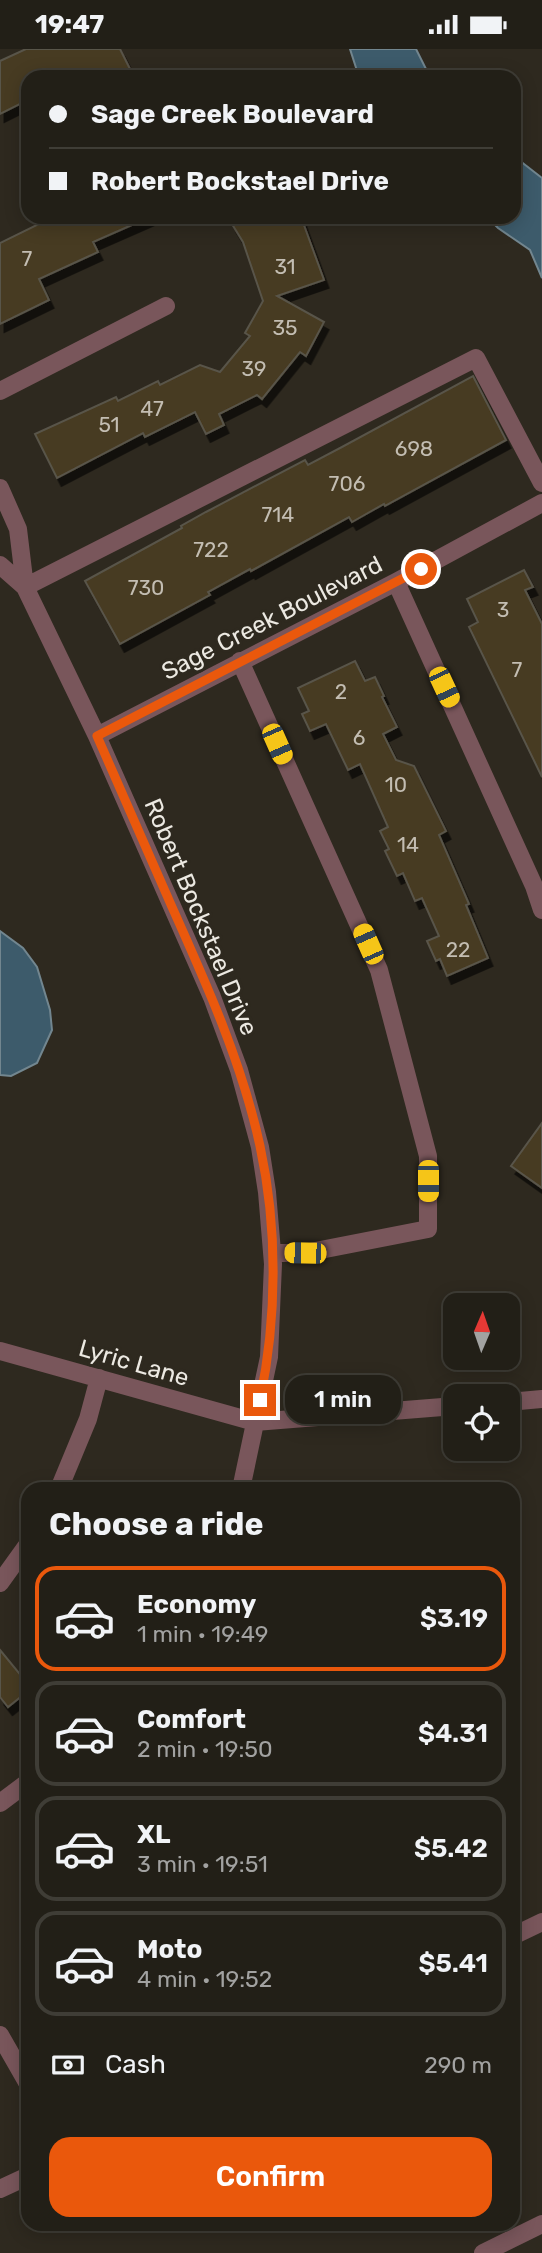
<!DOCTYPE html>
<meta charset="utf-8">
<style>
:root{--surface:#221f17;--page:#2e2c24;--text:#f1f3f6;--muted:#a2a2a1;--line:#3f3d36;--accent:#ea580c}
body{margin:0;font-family:Rubik,sans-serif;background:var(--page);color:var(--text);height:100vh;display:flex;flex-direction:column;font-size:26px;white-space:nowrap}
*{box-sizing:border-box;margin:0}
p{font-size:23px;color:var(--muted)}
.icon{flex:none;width:38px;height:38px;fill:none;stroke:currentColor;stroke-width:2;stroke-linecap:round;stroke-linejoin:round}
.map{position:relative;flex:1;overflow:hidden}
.side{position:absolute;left:21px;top:1433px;width:499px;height:749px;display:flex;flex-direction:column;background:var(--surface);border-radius:21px;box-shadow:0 4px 18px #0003,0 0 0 2px var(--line)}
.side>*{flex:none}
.top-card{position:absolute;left:21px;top:21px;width:500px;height:154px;border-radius:21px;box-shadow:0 4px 18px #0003,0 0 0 2px var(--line);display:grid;align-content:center;height:154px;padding:0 28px;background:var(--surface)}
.needle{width:46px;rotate:2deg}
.buttons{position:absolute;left:443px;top:1244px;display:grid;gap:14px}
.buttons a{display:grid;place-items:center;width:77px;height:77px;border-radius:14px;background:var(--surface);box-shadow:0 4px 18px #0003,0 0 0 2px var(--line);font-size:35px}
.end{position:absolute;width:32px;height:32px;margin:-16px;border:9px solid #ea580c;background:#fff;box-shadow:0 0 0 4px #fff}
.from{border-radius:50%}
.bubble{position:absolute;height:49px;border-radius:21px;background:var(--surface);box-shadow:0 4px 18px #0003,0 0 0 2px var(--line);font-size:23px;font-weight:600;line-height:49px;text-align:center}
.car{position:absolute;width:21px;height:42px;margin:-21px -10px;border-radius:9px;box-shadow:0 0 5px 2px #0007;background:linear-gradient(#f5c518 24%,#345 0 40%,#f5c518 0 76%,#345 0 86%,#f5c518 0)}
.top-card b{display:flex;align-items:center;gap:24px;height:66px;font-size:26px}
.top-card b+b{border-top:2px solid var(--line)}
.top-card i{width:18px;height:18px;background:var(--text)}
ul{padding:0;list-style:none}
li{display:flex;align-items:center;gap:21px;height:105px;margin:0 14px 10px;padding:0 14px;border:4px solid var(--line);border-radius:21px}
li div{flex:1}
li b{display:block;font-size:26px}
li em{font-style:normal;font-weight:600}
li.selected{border-color:var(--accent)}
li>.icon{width:63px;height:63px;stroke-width:1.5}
h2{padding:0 28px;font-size:32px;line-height:84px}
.pay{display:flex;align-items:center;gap:18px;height:77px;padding:0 28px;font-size:26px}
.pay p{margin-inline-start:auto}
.action{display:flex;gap:14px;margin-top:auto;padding:14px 28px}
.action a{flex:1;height:80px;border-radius:21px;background:var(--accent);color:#fff;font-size:28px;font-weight:600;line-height:80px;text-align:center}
.status{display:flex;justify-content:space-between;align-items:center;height:49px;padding:0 35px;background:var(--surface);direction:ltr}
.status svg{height:19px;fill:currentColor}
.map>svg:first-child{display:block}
.water{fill:#3d5b6b;stroke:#72868f;stroke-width:2}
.building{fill:#473a20;stroke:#595449;stroke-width:2;filter:url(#shadow)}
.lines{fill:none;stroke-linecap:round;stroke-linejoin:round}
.minor{stroke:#79565b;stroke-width:18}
.route{stroke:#ea580c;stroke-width:9}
.labels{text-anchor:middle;stroke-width:6;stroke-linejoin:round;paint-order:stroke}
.number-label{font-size:21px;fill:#c3bdb2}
.street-label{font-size:24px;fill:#ece9e2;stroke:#2e291f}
</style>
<div class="status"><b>19:47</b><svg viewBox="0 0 49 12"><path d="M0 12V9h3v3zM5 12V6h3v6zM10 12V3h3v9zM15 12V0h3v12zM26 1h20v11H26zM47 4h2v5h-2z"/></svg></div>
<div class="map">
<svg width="542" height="2204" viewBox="0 0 542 2204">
<defs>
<filter id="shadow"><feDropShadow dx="4.5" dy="8" stdDeviation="0" flood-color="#0009"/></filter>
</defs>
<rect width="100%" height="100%" fill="#2e291f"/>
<path class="water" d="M350,0H416L430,28H359Z
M515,108L542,129V229L530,201L498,179L487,168H514Z
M0,882L23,899L37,918L50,961L52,981L37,1014L11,1027L0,1026Z"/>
<path class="building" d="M26,0H120L134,28H28V51L0,65V12Z
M53,168H150L93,193L98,203L39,230L49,251L0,275V194Z
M244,168H301L324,231L277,247L324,273L306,307L300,303L262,350L257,346L219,365L224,376L206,385L195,363L145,388L143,384L57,429L35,385L116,348L118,352L158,332L160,336L200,316L220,323L250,287L245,284L263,252L243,193L232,175Z
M473,327L506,391L385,457L384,455L352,473L349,468L251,522L250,520L208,543L210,546L120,595L85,532L182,479L181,477L206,463L305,411L308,416L342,398Z
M524,521L533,538L525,541L542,575V728L469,578L478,573L467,550Z
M355,612L365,632L375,628L384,647L382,648L397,678L383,685L396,711L414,717L446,782L439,786L469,855L466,856L488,909L447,927L440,910L436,912L427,892L439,887L422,849L415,852L403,824L397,827L385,802L389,800L380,782L388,778L360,715L348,721L326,675L310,682L302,665L309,662L298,639Z
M542,1074V1139L511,1117Z
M0,1601L28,1635V1642L8,1658L0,1648Z"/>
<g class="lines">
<path class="minor" d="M0,342L166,257
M0,439L18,480L25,538L97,687L212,948L239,1021L260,1098L267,1143L273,1215L269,1308L241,1440
M0,516L25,538
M396,533L534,837L542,861
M25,538L476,309L542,434
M240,612L379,921L428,1107V1180L305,1204H272
M97,687L396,533L542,454
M0,1302L255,1373L455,1357
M508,1353L542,1350
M59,1440L88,1370L99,1329
M0,1534L28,1495
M0,1754L28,1733
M513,1887L542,1873
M0,1986L28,2035
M0,2140L28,2127
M483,2204L542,2175"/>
</g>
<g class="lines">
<path class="route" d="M260,1351C277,1269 278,1180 260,1097C242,1014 207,936 172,858C147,801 122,744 97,687L421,520"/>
</g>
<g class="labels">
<g class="number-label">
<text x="27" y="217">7</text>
<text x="285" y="225">31</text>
<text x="285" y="286">35</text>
<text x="254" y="327">39</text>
<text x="152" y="367">47</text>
<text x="109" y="383">51</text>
<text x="414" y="407">698</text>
<text x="347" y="442">706</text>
<text x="278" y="473">714</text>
<text x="211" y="508">722</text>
<text x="146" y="546">730</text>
<text x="503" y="568">3</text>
<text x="517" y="628">7</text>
<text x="341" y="650">2</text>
<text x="359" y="696">6</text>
<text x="396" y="743">10</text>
<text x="408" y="803">14</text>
<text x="458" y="908">22</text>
</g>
<g class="street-label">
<text transform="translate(272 569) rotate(-27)" y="8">Sage Creek Boulevard</text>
<text transform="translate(201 868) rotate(67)" y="8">Robert Bockstael Drive</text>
<text transform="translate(134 1314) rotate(16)" y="8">Lyric Lane</text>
</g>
</g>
</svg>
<div class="buttons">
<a><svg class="needle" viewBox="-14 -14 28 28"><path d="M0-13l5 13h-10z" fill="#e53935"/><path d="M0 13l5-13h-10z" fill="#a2a2a1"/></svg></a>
<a><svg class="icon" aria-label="locate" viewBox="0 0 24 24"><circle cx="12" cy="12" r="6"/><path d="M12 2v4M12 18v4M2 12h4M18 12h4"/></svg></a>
</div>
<i class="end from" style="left:421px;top:520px"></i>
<i class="end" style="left:260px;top:1351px"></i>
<div class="bubble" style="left:285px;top:1326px;width:116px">1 min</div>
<i class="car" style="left:444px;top:638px;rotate:155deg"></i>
<i class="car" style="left:277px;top:695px;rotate:156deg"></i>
<i class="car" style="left:368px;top:895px;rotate:336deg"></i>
<i class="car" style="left:428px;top:1132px;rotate:180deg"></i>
<i class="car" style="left:305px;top:1204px;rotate:271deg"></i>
<div class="top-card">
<b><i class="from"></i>Sage Creek Boulevard</b>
<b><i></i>Robert Bockstael Drive</b>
</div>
<section class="side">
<h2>Choose a ride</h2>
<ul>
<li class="selected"><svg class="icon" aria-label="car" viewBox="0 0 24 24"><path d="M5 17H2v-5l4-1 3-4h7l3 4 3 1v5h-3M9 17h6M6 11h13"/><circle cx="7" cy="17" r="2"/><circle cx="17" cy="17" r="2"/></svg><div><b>Economy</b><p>1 min · 19:49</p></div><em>$3.19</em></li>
<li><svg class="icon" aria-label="car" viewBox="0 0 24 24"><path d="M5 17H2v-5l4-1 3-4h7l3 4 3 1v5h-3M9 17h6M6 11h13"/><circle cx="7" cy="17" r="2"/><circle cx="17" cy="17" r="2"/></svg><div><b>Comfort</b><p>2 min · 19:50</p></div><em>$4.31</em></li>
<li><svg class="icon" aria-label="car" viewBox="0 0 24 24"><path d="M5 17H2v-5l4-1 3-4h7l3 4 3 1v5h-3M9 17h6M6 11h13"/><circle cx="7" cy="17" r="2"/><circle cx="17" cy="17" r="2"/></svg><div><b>XL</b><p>3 min · 19:51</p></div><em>$5.42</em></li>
<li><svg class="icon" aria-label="car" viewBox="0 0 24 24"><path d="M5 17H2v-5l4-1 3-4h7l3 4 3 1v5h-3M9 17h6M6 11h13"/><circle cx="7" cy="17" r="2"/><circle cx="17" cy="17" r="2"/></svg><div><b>Moto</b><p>4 min · 19:52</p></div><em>$5.41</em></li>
</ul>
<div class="pay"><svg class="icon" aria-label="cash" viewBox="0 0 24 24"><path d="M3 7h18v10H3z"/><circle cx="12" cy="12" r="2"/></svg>Cash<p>290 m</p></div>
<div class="action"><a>Confirm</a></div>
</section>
</div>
